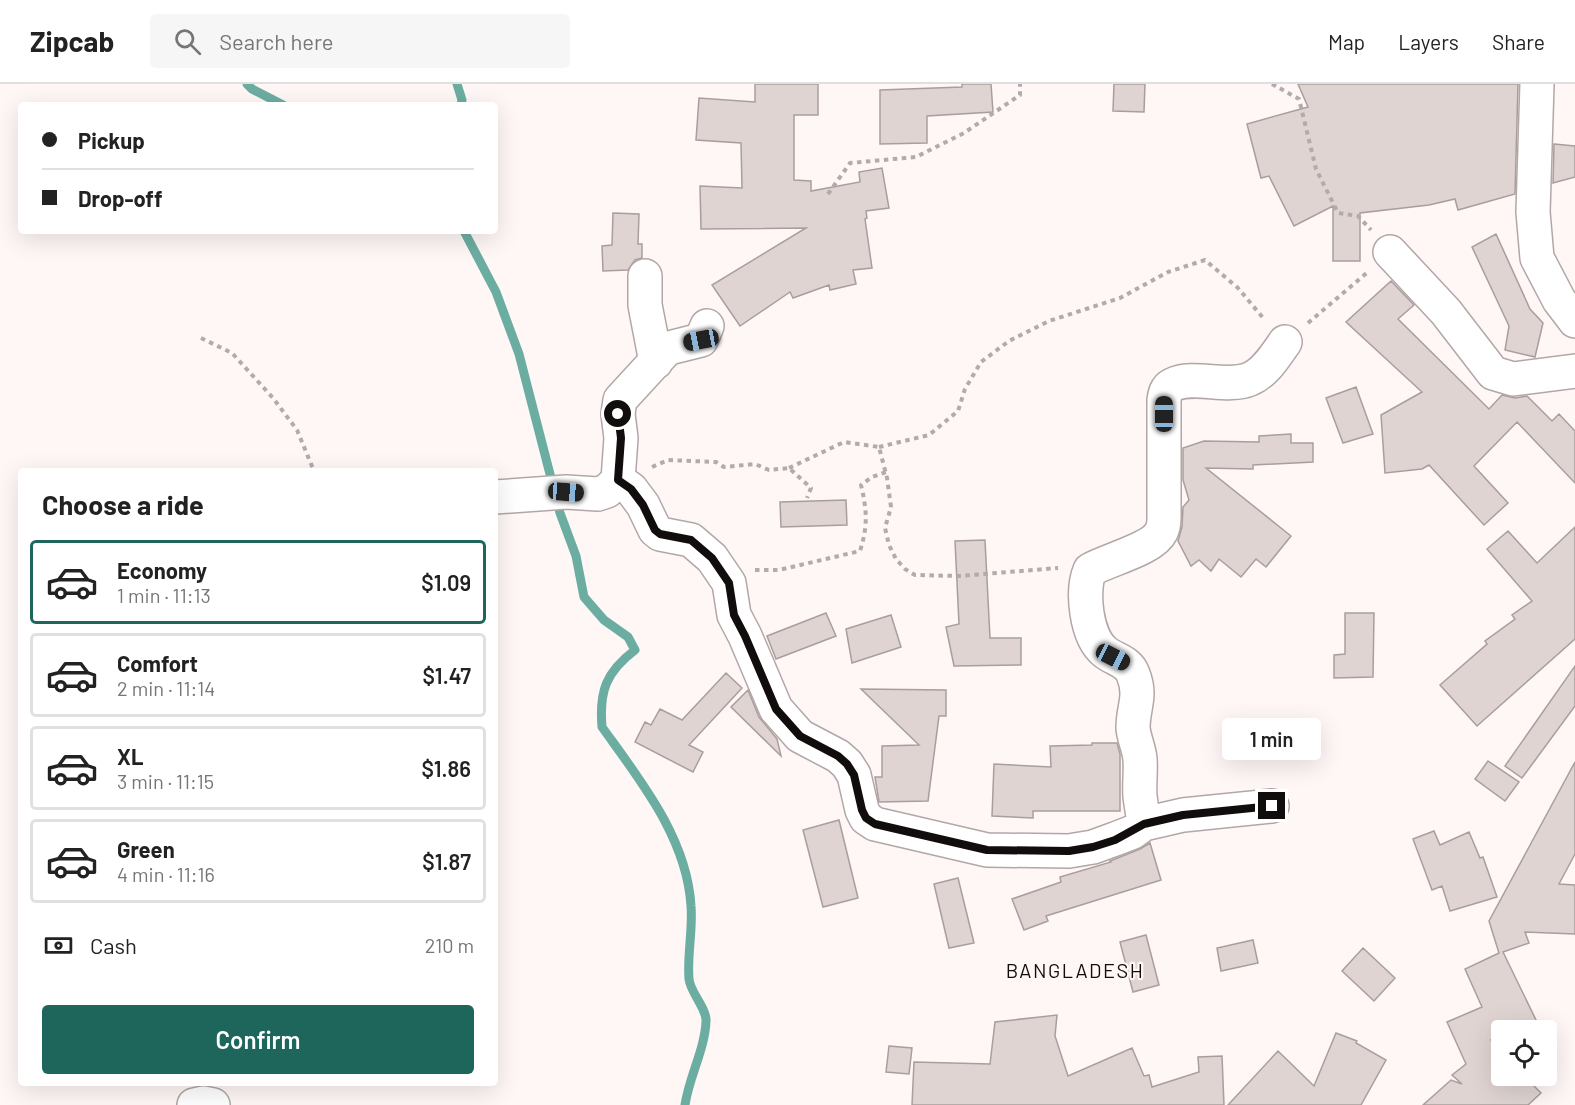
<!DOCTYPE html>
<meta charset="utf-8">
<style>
:root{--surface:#fff;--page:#f6f6f6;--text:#222;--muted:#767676;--line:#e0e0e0;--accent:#1e665c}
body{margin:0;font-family:Barlow,sans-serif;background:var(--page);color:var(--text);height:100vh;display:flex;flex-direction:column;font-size:22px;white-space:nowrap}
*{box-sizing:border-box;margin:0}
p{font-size:20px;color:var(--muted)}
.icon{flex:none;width:33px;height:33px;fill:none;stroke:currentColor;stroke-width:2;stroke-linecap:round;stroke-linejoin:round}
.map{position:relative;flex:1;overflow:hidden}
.panel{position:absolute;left:18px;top:384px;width:480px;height:618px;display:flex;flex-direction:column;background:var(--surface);border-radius:6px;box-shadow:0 6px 24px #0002}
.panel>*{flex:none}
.hud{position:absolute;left:18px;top:18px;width:480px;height:132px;border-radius:6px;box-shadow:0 6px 24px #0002;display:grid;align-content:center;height:132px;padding:0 24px;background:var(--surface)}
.tools{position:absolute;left:1491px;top:936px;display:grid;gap:12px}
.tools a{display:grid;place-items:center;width:66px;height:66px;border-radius:6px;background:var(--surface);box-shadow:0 6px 24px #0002;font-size:30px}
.end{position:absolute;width:27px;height:27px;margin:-14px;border:8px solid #110d0d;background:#fff;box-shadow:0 0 0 3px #fff}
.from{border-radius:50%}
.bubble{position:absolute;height:42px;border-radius:6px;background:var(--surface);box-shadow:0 6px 24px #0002;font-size:20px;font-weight:600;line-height:42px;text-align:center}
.car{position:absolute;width:18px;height:36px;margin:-18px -9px;border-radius:8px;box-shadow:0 0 4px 2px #0007;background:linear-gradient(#222 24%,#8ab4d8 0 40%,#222 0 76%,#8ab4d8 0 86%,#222 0)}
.hud b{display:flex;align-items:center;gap:21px;height:57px;font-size:22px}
.hud b+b{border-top:2px solid var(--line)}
.hud i{width:15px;height:15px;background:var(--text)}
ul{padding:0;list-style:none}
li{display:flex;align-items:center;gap:18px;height:84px;margin:0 12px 9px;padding:0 12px;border:3px solid var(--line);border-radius:6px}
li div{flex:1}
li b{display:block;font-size:22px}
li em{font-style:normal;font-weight:600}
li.on{border-color:var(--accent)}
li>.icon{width:54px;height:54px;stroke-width:1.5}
h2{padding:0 24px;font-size:27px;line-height:72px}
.pay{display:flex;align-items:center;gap:15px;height:66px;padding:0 24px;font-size:22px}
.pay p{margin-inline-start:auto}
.primary-button{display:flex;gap:12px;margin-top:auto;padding:12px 24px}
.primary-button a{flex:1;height:69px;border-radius:6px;background:var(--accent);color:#fff;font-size:24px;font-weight:600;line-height:69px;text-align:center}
header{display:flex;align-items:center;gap:36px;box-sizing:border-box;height:84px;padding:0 30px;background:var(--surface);border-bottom:2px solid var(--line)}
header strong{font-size:28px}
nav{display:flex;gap:33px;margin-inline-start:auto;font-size:21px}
.search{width:420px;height:54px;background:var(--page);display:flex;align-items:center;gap:15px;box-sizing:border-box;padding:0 21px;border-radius:6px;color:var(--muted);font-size:22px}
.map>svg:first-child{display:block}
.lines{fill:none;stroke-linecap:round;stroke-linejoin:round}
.stream{stroke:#6cada2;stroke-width:9}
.building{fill:#dfd4d2;stroke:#a99e9c;stroke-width:1.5}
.street-casing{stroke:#b2a7a6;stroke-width:36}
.path{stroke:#b1abaa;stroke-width:4;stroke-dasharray:4.5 4.5;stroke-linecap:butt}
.street{stroke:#fff;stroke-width:33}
.route{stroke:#110d0d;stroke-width:8}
.labels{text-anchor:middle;stroke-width:4.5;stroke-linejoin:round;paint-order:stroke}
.quarter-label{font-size:20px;letter-spacing:1.5px;fill:#110d0d;stroke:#fef7f6}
</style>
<header>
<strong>Zipcab</strong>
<div class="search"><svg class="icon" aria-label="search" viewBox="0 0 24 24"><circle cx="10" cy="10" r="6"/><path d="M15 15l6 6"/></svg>Search here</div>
<nav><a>Map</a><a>Layers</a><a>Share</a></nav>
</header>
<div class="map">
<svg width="1575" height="1021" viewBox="0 0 1575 1021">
<rect width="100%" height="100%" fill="#fef7f6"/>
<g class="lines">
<path class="stream" d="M247,0L252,5L283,21
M457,0L462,16L461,21
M464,147L496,208L519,270L560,429L576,472L584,513L604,536L628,553L635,566C606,588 599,607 602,643C640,696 687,754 691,822C693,846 687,871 689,895C690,908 707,925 706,937C705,965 689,993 685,1021"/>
</g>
<path class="building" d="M755,0H818V31H794V96L811,97V107L860,98L859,88L882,84L889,124L866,127L867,134L865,135L872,184L853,186L856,200L830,206L829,201L793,214L790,208L740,242L712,201L806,144L701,145L700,102L742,104L741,59L696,56L699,14L755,18Z
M962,0H991L993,28L927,32V59L880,60V6L962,3Z
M1114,0H1145L1144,28L1113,27Z
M1298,0H1518L1515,110L1458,126L1455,115L1429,121L1360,129V177H1333V122L1294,142L1269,92L1261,94L1247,40L1308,23Z
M1554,60L1575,62V93L1553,99Z
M613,129L639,130L638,160H642V174L635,176L628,186L603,187L602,162L612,161Z
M1496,150L1530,225L1543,239L1535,273L1505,266L1509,242L1472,163Z
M1391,197L1414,221L1398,235L1489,325L1502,311L1515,314L1527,312L1552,337L1559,330L1575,347V399L1517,338L1474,382L1508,419L1484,441L1429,381L1422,385L1385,389L1381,331L1422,308L1346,238Z
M1356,303L1373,350L1343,359L1326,314Z
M1291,350V359H1313V378L1253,381V385L1206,384L1291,452L1266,483L1256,475L1241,493L1219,475L1211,487L1199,476L1191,482L1178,457L1182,443L1183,423L1189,416L1183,396V364L1204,357L1259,358V352Z
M846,416L847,441L781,443L780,418Z
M1575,443V555L1477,642L1440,601L1487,560L1485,557L1515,535L1512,531L1532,517L1487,465L1508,447L1537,479Z
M985,456L990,554H1021V581L954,582L946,543L959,540L955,457Z
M826,529L836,552L776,575L767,552Z
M1345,529H1374L1373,593L1334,594V571L1345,570Z
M891,531L901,563L852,579L846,545Z
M1575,582V622L1522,694L1505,682Z
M726,589L742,604L689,661L703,668L693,688L635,658L645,638L651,641L660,625L682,636Z
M861,605L946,606V632H939L928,717L879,718L875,693H882V662L919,661Z
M748,606L759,633L777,655L781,672L731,623Z
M1092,659H1117L1120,670V727H1033V734L992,732L994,680L1051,683L1050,662L1092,661Z
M1488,677L1519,698L1505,717L1475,695Z
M1575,678V770L1559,800L1575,801V850L1525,848L1529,859L1503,868L1536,936L1515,946H1502V952L1491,956L1502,978V992H1524L1541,1009L1528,1021H1423L1451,996L1462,1000L1452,991L1466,980L1447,938L1482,923L1465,885L1499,869L1489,837Z
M839,736L858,814L823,823L803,746Z
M1434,747L1440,761L1469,748L1480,774L1483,773L1497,813L1450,827L1442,802L1432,806L1413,755Z
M1150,759L1161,796L1046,832L1048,837L1024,846L1012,815L1061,798L1060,793L1111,778L1110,777L1140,765Z
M958,794L974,859L949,864L934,800Z
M1146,851L1159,901L1133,908L1120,858Z
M1253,856L1258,879L1221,887L1217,864Z
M1363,864L1395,894L1374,917L1342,887Z
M1057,931L1055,952L1068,992L1132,964L1144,992L1149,991L1152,1003L1199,988L1198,973L1222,972L1224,1021H912L914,978L990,980L995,938Z
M1336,949L1357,957L1356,959L1386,976L1361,1021H1228L1278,967L1314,1002Z
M889,962L912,964L909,990L886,988Z"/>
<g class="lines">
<defs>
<path id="street" d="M1537,0L1533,128L1537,174L1559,216L1575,237
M1390,168L1446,228L1493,289L1513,295L1575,287
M645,192V221L656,278
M618,396L621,354L618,330L620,316L665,267L669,264L701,256L707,242
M495,413L566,408L598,410L607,407L618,396L631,405L643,421L655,446L660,450L691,456L712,474L729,499L734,531L745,552L776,625L800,652L838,672L847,680L854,691L862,726L866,734L875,740L987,766L1069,767L1093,763L1115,755L1133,748L1144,740L1183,731L1272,722
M1144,740C1143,731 1141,721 1140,712C1139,700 1141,688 1140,675C1139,664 1134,655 1133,644C1133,622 1142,613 1133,590C1128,577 1115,576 1105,568C1086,553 1081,507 1090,486C1107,476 1153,465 1161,448C1164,443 1164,438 1164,433V316C1165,310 1166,304 1172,301C1194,290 1227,305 1250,295C1265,289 1276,271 1285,258
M194,1021L203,1019L213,1021"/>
</defs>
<use href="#street" class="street-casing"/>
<path class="path" d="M1272,0L1299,15L1316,85L1338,129L1358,132L1371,146
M828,110L850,79L916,73L964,49L1020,11V0
M1308,239L1369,187
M201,254L232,269L273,314L297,346L314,387
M879,363L929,351L958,327L965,305L981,278L1009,257L1049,237L1120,214L1168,188L1205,176L1238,204L1264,235
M652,383L668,376L716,378L724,383L755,380L769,386L789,384L811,404L807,414
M789,384L844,358L879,363L887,394L891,423L885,444L889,461L896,475L905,485L915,491L959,492L1058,484
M755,486H779L860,467C868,442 867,426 861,401L872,393L886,388"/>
<use href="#street" class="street"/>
</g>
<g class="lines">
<path class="route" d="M618,330L621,354L618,396L631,405L643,421L655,446L660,450L691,456L712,474L729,499L734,531L745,552L776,625L800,652L838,672L847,680L854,691L862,726L866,734L875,740L987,766L1069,767L1093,763L1115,756L1144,740L1183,731L1272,722"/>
</g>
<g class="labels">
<g class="quarter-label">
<text x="1075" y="894">BANGLADESH</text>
</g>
</g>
</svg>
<div class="tools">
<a><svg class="icon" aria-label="locate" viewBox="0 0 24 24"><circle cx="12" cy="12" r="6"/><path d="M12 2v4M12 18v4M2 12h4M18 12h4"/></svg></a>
</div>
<i class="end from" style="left:618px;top:330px"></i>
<i class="end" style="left:1272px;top:722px"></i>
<div class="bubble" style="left:1222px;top:634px;width:99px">1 min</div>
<i class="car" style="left:701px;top:256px;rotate:259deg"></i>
<i class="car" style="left:1164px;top:330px;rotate:0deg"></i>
<i class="car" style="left:566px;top:408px;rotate:94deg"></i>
<i class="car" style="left:1113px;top:573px;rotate:117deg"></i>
<div class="hud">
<b><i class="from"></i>Pickup</b>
<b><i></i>Drop-off</b>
</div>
<section class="panel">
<h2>Choose a ride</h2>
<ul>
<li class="on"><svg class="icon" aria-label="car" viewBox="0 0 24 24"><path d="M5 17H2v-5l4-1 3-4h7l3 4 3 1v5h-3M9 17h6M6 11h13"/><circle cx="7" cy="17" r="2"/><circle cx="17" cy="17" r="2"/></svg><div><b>Economy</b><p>1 min · 11:13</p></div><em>$1.09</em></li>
<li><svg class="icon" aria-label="car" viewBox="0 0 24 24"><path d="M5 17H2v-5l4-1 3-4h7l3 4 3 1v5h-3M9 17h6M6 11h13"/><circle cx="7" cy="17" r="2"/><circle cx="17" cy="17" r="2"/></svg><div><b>Comfort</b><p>2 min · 11:14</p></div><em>$1.47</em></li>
<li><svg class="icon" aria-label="car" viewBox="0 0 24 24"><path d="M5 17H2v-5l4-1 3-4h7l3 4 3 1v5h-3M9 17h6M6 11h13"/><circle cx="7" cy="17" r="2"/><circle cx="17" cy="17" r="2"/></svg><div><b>XL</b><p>3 min · 11:15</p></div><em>$1.86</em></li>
<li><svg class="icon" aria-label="car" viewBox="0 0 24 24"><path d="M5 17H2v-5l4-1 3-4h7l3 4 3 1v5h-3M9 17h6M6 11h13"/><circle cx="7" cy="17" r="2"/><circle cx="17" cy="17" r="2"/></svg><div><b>Green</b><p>4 min · 11:16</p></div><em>$1.87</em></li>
</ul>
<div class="pay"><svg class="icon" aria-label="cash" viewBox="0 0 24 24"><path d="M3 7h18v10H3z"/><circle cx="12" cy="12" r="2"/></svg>Cash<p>210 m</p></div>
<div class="primary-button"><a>Confirm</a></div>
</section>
</div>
